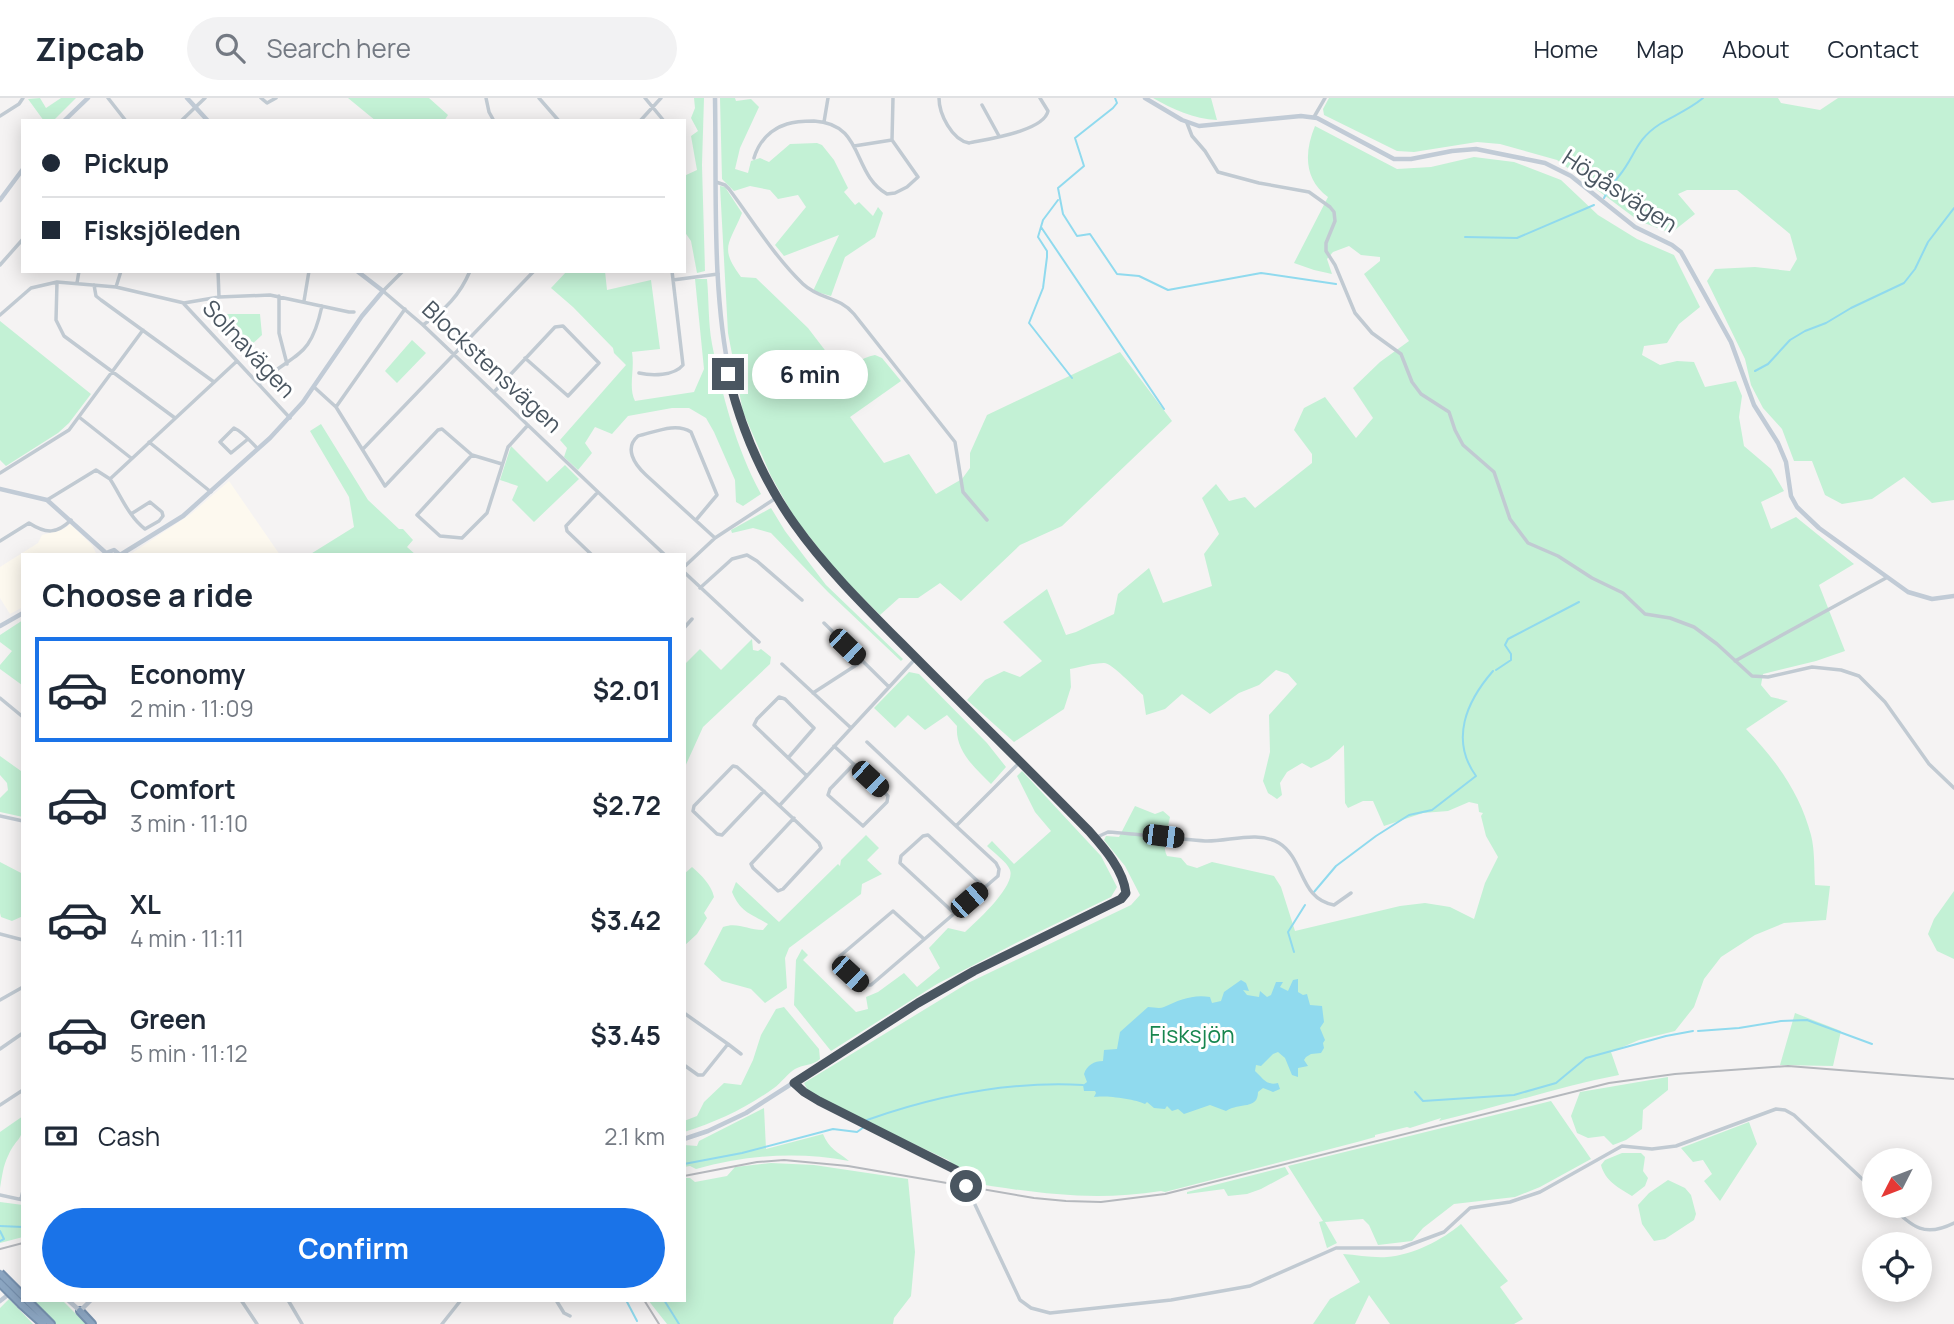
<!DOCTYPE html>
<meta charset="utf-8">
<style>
:root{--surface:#fff;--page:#f2f2f3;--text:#1f2937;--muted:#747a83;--line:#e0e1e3;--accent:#1a73e8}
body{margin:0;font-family:Manrope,sans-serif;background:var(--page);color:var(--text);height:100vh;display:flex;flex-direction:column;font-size:26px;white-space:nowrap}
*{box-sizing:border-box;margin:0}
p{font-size:23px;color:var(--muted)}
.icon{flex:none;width:38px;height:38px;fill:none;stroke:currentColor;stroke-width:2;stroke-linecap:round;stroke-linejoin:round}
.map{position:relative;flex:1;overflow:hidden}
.panel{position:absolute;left:21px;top:455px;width:665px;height:749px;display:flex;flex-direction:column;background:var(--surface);border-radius:0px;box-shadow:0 4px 18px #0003}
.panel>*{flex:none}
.guide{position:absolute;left:21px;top:21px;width:665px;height:154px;border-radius:0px;box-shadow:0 4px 18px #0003;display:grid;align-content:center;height:154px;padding:0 21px;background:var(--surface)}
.needle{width:46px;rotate:228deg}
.buttons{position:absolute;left:1862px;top:1050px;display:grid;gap:14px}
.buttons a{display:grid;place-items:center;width:70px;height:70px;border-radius:50%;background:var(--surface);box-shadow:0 4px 18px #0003;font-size:35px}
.end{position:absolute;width:32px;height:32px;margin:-16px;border:9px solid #4a5661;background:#fff;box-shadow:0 0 0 4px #fff}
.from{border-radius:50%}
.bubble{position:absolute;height:49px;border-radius:24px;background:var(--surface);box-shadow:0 4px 18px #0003;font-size:23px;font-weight:700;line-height:49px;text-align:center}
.car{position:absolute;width:21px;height:42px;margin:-21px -10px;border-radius:9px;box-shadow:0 0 5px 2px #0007;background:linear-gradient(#222 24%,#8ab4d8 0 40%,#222 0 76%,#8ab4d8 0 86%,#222 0)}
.guide b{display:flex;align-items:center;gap:24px;height:66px;font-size:26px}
.guide b+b{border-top:2px solid var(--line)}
.guide i{width:18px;height:18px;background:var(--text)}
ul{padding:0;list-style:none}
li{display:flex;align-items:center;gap:21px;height:105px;margin:0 14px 10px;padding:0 7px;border:4px solid transparent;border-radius:0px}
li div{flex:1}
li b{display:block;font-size:26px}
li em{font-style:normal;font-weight:700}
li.current{border-color:var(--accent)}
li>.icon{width:63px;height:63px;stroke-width:1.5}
h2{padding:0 21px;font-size:32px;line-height:84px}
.pay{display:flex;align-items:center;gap:18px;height:77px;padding:0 21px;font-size:26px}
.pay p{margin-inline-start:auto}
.primary-button{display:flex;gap:14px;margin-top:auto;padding:14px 21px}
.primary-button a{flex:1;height:80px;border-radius:42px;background:var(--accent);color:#fff;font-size:28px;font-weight:700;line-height:80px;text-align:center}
header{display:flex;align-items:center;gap:42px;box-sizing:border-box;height:98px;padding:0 35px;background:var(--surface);border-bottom:2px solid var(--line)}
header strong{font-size:33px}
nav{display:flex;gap:38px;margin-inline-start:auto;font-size:24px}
.search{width:490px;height:63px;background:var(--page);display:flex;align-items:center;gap:18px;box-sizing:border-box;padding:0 24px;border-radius:38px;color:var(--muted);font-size:26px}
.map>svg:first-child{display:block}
.commercial{fill:#fdf9ef}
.green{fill:#c3f1d5}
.water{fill:#90daee}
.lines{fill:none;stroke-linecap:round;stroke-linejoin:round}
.stream{stroke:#90daee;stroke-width:2}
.highway-casing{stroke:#7690ad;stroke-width:10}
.street{stroke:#c1cad2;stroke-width:3.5}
.secondary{stroke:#c1cbd6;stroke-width:4.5}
.highway{stroke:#8ba5c1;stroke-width:6}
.rail{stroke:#b5b8bd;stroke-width:2}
.highway-bridge-casing{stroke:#7690ad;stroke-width:10;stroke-linecap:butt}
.highway-bridge{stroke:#8ba5c1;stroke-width:6}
.route{stroke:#4a5661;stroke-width:9}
.labels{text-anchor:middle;stroke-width:6;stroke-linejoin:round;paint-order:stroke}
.street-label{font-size:23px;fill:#4a5661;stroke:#fff}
.park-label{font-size:23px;fill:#17864f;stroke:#fff}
</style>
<header>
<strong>Zipcab</strong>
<div class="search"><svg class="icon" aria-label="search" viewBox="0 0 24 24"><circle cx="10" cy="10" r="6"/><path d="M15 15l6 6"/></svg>Search here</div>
<nav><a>Home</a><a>Map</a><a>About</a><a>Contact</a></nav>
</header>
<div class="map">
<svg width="1954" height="1226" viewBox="0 0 1954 1226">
<rect width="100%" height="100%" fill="#f5f3f3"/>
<path class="commercial" d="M229,383L280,457H129L191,416Z
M70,426L92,447L97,457H23V509L10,516L0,500V469L38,445L42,437L64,431Z"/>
<path class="green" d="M40,0L46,10L61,0H76L53,23H44L28,1Z
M348,0H429L448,17L444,23H376Z
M694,0H704L702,67L705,173L697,175L691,143L684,133V78L697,72L691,38L698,33L691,20L695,10Z
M720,0H735L736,3L751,1L759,9L740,50L735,71L748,75L751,63L760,60L769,64L790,46L817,45L822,47L834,62L848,90L844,94L855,107L859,104L873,118L878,109L883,115L875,139L845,159L831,198L813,193L839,137L784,158L775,147L806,109L798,97L778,101L770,92L750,88L734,93L722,81Z
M1153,0H1211L1217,22C1194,21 1172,11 1153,0Z
M1329,0H1778L1781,5L1820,12L1838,0H1954V402L1932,405L1904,379L1872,401L1842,406L1825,397L1812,363H1794L1782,331L1763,310L1751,287L1745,261L1707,183L1715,171L1755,169L1790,173L1797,161L1790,136L1737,92H1687L1678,96L1695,116L1671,135L1639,123L1557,62L1500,46L1477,44L1414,54L1397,53L1324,17L1323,11Z
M1315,28L1397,71L1431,69L1474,59L1514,64L1561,82L1598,117L1637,141L1674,157L1700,209L1679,226L1667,245L1644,248L1642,257L1660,267L1677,263L1694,264L1705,289L1736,283L1742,298L1739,319L1744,348L1771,371L1784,393L1761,404L1771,431L1796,419L1854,466L1819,487L1845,553L1816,563L1763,576L1761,587L1771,599L1788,603L1746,631C1776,662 1800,695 1811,737C1815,753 1814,771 1815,787L1830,788L1826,822L1784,825L1755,837L1721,859L1704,881L1694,909L1675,933L1639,942L1611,954L1619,977C1557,989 1499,1009 1439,1023L1441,1020L1410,1030L1407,1029L1375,1037V1039L1361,1043L1165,1094L1161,1093C1092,1104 1035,1095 966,1084L960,1072L948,1062L835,1009L808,993L804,985L968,885L1131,807L1140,797L1125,768L1104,742L1106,738L1119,739L1135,708L1155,716L1163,713L1170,719L1168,728L1163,734C1166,742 1163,750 1167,758L1181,760L1187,767L1197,770L1212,764L1274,778L1281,789L1295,833L1400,808L1425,805L1450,809L1474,821L1485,785L1498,759L1486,738L1481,718L1483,715L1479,714L1478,706L1469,704L1448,713L1423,715L1384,728L1373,703H1363L1348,710L1345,705L1344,647L1329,661L1311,670L1302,665L1287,674L1280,685L1282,697L1277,701L1268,695L1263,683L1270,654L1269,617L1297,586L1288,576L1276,572L1259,587L1239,595L1210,616L1182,596L1165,611L1146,617L1143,597C1135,590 1112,565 1104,565C1093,565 1081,569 1070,571L1071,589L1064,611L1014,644L967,602L985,582L1004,573L1020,579L1042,563L1003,524L1047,491L1066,537L1076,534L1114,516L1118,496L1149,470L1163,505L1212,488L1204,456L1219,436L1202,400L1216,386L1229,403L1245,399L1255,410L1312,365V356L1294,332L1304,310L1325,299L1356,340L1373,320L1353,290L1380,264L1409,243L1364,176L1380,163V159L1361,157L1349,148L1333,154L1327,161L1332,176L1314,172L1294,165L1328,99C1304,82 1304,54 1315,28Z
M720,88L725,89L742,115C729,147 719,149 741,179L756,180L808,230L834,264L837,280L833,289H844L846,285L842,277C851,267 861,260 875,257L882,260L901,283L850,319L884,365L909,356L936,396L962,381L970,370V355L987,317L1120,254L1172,323L1062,428L1020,447L961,503L940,485L918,500H899L880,517L839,476L794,419L771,378L743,314L728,235Z
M567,173H605L607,192L651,182L660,251L632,254C635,272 628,289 635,303L694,294L704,271L695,181H707C709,202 708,225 712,246C722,297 736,350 761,396L743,408L736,404L735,382L714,334L706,320L689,310H672L628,318L612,336L595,329L585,345L592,355L578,372L564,359L567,350L560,342L626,267L614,255L613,250L573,209L551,190Z
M216,202L220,216H260L262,237L248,250L210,210L209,204Z
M0,223L91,296L69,325L58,335L6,368L0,362Z
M412,242L426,255L397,285L385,273Z
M321,326L368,402L399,431H403L413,442L407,449L416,457H309L354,429L349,399L310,333Z
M511,348L547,384L565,367L579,381L534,424L512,402L518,388L500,382Z
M771,410L785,433L826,487L903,561L901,563L828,494L771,435L753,430L732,435L731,432Z
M23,522V587H22L0,571V567L12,553L0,544V537Z
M752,541L753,552L758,553L761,551L771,559L770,566L703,629L684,671V567L700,551L721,572Z
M909,574L919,576L987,645L1006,669L991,686C975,670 955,653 957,628L947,617L925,632L908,617L895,630L874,610Z
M0,658L21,673L23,719L0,714V700L8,692L7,685L0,677Z
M1022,673L1101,758L1117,789L1111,799L1016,845L937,886L831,953L794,907L796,862L802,851L808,857L803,862L856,914L868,911L866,899L878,894L904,875L917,889L940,870L929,850L948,830L965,834C976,824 1016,788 1010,772C1007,764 994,755 987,748L992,743L1014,766L1051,733L1035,714L1017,678Z
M866,737L879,750L867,762L882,776L862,786L861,796L789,850L785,860L787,890L765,905L751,891L722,883L704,866L723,829C738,824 747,832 763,832L768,826C750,815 741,815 732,794L736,784L779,824L838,766L840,768L841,762Z
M0,764L23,776V818L12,823L1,819L0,815Z
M692,769C701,777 711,786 714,799L704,815L707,820L697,836L684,848V776Z
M1954,793V861L1937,853L1928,836L1934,821Z
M784,909L819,951L820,961C812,968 804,966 795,971C788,975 781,985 774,990C746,1010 717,1024 684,1034V1023L697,1018L704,1004L724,985L741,987L753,962L761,937L776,911Z
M1795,915L1841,933L1833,968L1780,967Z
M1668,979V992L1643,1012L1642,1031L1626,1042L1613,1047L1604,1038L1588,1040L1577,1035L1571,1018L1580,994Z
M1551,1003L1591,1061L1540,1089L1515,1099L1454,1106L1423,1130L1412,1143L1378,1147L1369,1127L1363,1121L1325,1124L1337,1145L1327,1150L1319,1124L1323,1123L1288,1068Z
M764,1010L766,1051L823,1036C829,1051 838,1054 849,1063C797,1053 748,1057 696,1071L690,1068L684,1069V1047L697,1048L699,1043Z
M23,1018C23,1046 18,1036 8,1058C3,1068 2,1079 0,1090V1034Z
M1749,1024L1757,1046L1720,1103L1704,1083L1712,1076L1703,1062L1693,1064L1681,1050Z
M1622,1055H1641L1645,1059L1643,1073L1648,1080L1645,1088L1632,1098C1619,1090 1605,1083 1601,1067L1605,1062Z
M771,1065L814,1067L908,1081L915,1154L911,1198L894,1220L893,1226H667L648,1202H684V1080H690L695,1084L727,1078L735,1069Z
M1285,1069L1289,1076L1261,1091L1247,1096L1228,1098L1224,1091L1187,1096V1094Z
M1668,1082L1685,1090L1691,1097L1696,1116L1694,1122L1665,1141L1654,1143L1642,1126L1638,1107L1649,1095Z
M0,1104L23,1107V1139L0,1145Z
M1461,1126L1508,1183L1500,1189L1523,1221L1514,1226H1390L1369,1197L1355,1226H1313L1330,1201L1360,1184L1343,1156C1357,1157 1373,1160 1387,1159C1413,1157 1442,1142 1461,1126Z
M9,1201L33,1226H0V1210Z
M32,1202H62L86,1226H56Z"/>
<path class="water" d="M1298,881V894L1303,897L1307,896L1310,907L1322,908L1324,924L1320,930L1325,942L1323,945L1324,950L1321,955L1311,956L1306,959L1304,962L1308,968L1298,970V979L1292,977L1285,960L1278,954L1273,956L1261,968L1256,967L1255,973C1263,980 1266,988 1278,985L1280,991L1273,994L1263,990L1258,994C1258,1012 1240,1004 1226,1013L1210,1007L1184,1016L1178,1011L1172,1013L1167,1008L1165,1011L1154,1010L1147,1004L1145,1006C1135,1001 1105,997 1094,999L1096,995L1095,993H1084L1083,987L1087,984L1084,976C1087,967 1094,963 1103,963L1104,952L1117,951L1120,934L1148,909C1154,909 1159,911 1164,909C1179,902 1193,896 1210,899L1212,905L1221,903L1224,894L1241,882L1246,885L1249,893L1243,892L1247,897L1259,899L1260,893L1267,899L1271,897L1276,884H1283L1280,889L1288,893L1293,882Z"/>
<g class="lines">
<path class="stream" d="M1115,0L1117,5L1113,10L1075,40L1084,68L1058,90L1063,116L1077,138L1090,136L1117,176L1139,178L1168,192L1261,175L1336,186
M1604,100C1608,91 1613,86 1619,78C1635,59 1635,42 1660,26C1675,17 1690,11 1703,0
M1058,102L1043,122L1038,139L1047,153V159L1043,190L1029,225L1072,280
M1041,129L1164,311
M1465,139L1517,140L1594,107
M1755,273L1768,266L1790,242L1805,233L1826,225L1851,210L1904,185L1915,171L1928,144L1954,110
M1496,572L1511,562V556L1505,547L1508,541L1579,504
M1314,794L1336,768L1376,738L1409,717L1432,712L1476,678C1450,642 1466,604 1493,573
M1294,854L1288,834L1305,807
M1698,933L1739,930L1781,923L1807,922L1872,946
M1415,994L1423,1003L1514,997L1556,985L1586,960L1666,938L1693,933
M867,1022C935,998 1010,983 1083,987
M684,1066L742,1055L833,1031L857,1034L864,1029
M0,1128L23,1129
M0,1133L4,1141L0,1143
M626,1202L637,1223
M664,1202L679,1226"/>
<defs>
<path id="highway" d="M27,1202L51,1226
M22,1207L43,1226
M80,1213L92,1226"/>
</defs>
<use href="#highway" class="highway-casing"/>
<path class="street" d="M108,0L126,23
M261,0L267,5L276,0
M486,0L489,14L494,23
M539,0L559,23
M645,0L664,23
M939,0C939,16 952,42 969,45C988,41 1044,33 1048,13L1040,0
M982,7L999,38
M0,18L19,6L23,0
M1314,19L1325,0
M181,23L205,0
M640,23L661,0
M824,24L828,0
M1187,25L1192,38L1205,53L1218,74L1259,85L1309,94L1330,109L1334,114L1335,123L1326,145V153L1335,167L1355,215L1372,235L1401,256L1412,284L1421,296L1449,314L1455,332L1463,347L1494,374L1510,421L1528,445L1558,458L1592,480L1623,495L1645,516L1670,520L1694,529L1717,546L1752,578L1768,579L1812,569L1841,572L1859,578L1885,604L1929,666L1954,690
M854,48L892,42
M754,60C759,43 771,31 787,26C796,23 805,23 814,23C865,26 851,75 887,96L895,95L907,89L918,79L892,42L893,0
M716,84L725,87L729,91C753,123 774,158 803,186C820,202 839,198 854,216L955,344L963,394L987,422
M0,167L23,141
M218,173L219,199
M403,173L383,193L423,227L598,394
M673,182L718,176
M57,184L56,222L64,238L175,320
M77,185L79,173
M94,187L96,198L101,202L214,284
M116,189L121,173
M279,198V235L287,266
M304,203L309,173
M184,206L290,320
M0,217L31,190L57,184L116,189L184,205L219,199L270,197L349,214H354
M423,227C445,212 460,197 470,173
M639,275C652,278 674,278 683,267L672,173
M259,286C295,253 310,263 322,208
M314,289L336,309L385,388L438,332L442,331L472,357L502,366
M494,294L555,229L563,228L599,265L568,298L525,260
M336,309L405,211
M79,319L131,360
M248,341L231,355L220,344L234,330C243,334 251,344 258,351
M149,344L211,394
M363,351L534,173
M472,357L417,417L440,438L462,440L487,415L508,349L528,327
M0,375L69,332L143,232
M110,381C121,398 129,419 145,431L159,423L163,418L162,414L150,404L131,416
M47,402L96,372L110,381L237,263
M696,422L717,397L691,334C676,324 655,334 638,338C624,350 634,366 646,377L715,440
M0,443L29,425C46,436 57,436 71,422
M592,457L567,433L566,428L598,394L665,457
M684,469L715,440L776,400
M684,474L759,544
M700,490L732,461L747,457L757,463L802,502
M824,525L889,589
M684,530L692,521
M1735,563L1886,480
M782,566L851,630
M813,595L861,564
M0,600L23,619
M867,644L956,728
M834,648L886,696L888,698L887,704L863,728L828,697L830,691L854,666
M788,660L814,630L785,601L779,599L757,621L754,627L807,678
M764,693L722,737L717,736L693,713L694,708L733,668L737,669C765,694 792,719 819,745L821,750L783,791L778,793L753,770L751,766L794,720
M780,707L916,560
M0,718L23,723
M1095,740L1108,734C1141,736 1173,741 1205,743C1228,744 1257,732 1279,745C1305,761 1299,801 1334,807L1351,795
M954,815L900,765L901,758L923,738L928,737L984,789
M0,836L23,842
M924,841L893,813L840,858L837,863L862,887H871L998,778L999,771L996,765L956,728L1020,664
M0,902L23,889
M684,915L728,946L703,977H698L684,967
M728,946L741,956
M0,951L23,935
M794,985L804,994L819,1003L956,1072L961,1077L1020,1202L1031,1210L1050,1215L1171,1202L1250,1188L1336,1150H1401L1444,1134L1470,1110L1510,1104L1540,1094L1622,1048L1652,1051L1676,1048L1776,1011L1785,1012L1794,1017L1874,1092
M0,1007L23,992
M0,1097L23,1102
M21,1101L23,1093
M1891,1108C1913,1129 1924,1140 1954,1125
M241,1202L257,1226
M288,1202L302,1226
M556,1202L564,1215L570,1218
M442,1226L461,1202"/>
<path class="secondary" d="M187,0L208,23
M1145,0L1182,22L1199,28L1301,18L1317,20L1394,61H1411L1452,53L1476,51L1545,65L1571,78L1635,129L1672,147L1681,154L1731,244L1754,307L1778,345L1786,364L1791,398L1797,409L1819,430L1908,494L1932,501L1954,498
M64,23L88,0
M0,102L23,71
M0,391L47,402L106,455
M106,455L114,452L120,457
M120,457L183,418L270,340L303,304L362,218L383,193L357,173
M0,528L23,515
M684,1041L708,1033L746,1015L918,905L974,873L1121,801L1126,795C1124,773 1105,752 1091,736L831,474C700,332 718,178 715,0
M68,1202L80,1213L91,1202
M0,1203L9,1196L23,1191"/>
<use href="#highway" class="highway"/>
<path class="rail" d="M684,1078L757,1064L784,1062L848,1068L1034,1100L1066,1103L1101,1104L1165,1096L1609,985L1675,976L1788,968L1954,981
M0,1151L23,1145
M644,1202L659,1226"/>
<defs>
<path id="highway-bridge" d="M0,1175L23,1198
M0,1185L22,1207"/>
</defs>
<use href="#highway-bridge" class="highway-bridge-casing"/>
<use href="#highway-bridge" class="highway-bridge"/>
</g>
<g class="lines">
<path class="route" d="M728,276C760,412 830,473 923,567C979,623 1034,677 1089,733C1104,750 1123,771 1126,795L1121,801L974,873L918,905L794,985L804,994L819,1003L956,1072L966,1088"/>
</g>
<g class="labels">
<g class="street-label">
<text transform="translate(1620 93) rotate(33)" y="8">Högåsvägen</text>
<text transform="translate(249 251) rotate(47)" y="8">Solnavägen</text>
<text transform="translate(492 269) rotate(43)" y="8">Blockstensvägen</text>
</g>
<g class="park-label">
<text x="1192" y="945">Fisksjön</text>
</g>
</g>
</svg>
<div class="buttons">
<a><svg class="needle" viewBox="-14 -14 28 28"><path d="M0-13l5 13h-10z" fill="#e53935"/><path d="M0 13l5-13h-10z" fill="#747a83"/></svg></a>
<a><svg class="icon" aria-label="locate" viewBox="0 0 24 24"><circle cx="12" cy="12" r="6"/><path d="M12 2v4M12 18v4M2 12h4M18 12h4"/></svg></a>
</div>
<i class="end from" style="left:966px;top:1088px"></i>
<i class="end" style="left:728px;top:276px"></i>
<div class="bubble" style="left:752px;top:252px;width:116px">6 min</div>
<i class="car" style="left:847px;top:549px;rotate:134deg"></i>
<i class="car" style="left:870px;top:681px;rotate:133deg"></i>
<i class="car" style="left:1163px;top:738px;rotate:97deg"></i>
<i class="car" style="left:969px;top:802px;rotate:49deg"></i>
<i class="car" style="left:850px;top:876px;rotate:133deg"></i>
<div class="guide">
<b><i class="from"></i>Pickup</b>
<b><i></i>Fisksjöleden</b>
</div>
<section class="panel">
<h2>Choose a ride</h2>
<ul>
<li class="current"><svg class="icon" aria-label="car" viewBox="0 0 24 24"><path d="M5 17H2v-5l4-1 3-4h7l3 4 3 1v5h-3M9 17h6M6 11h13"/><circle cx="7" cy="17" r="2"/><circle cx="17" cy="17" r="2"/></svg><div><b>Economy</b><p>2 min · 11:09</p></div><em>$2.01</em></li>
<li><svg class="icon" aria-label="car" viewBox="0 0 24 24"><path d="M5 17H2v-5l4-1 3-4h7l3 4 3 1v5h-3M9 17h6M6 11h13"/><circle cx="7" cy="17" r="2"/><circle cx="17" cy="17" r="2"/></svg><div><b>Comfort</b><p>3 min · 11:10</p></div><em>$2.72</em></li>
<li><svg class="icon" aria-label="car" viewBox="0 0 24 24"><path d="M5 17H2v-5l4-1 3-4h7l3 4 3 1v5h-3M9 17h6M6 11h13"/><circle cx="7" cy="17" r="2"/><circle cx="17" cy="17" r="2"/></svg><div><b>XL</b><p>4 min · 11:11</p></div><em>$3.42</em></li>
<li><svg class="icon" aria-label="car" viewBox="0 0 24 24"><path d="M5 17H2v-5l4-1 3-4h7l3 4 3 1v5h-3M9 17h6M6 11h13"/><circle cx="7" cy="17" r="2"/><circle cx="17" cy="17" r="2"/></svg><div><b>Green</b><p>5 min · 11:12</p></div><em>$3.45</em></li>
</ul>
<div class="pay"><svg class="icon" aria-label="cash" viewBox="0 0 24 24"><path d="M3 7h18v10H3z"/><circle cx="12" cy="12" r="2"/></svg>Cash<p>2.1 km</p></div>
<div class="primary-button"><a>Confirm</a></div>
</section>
</div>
